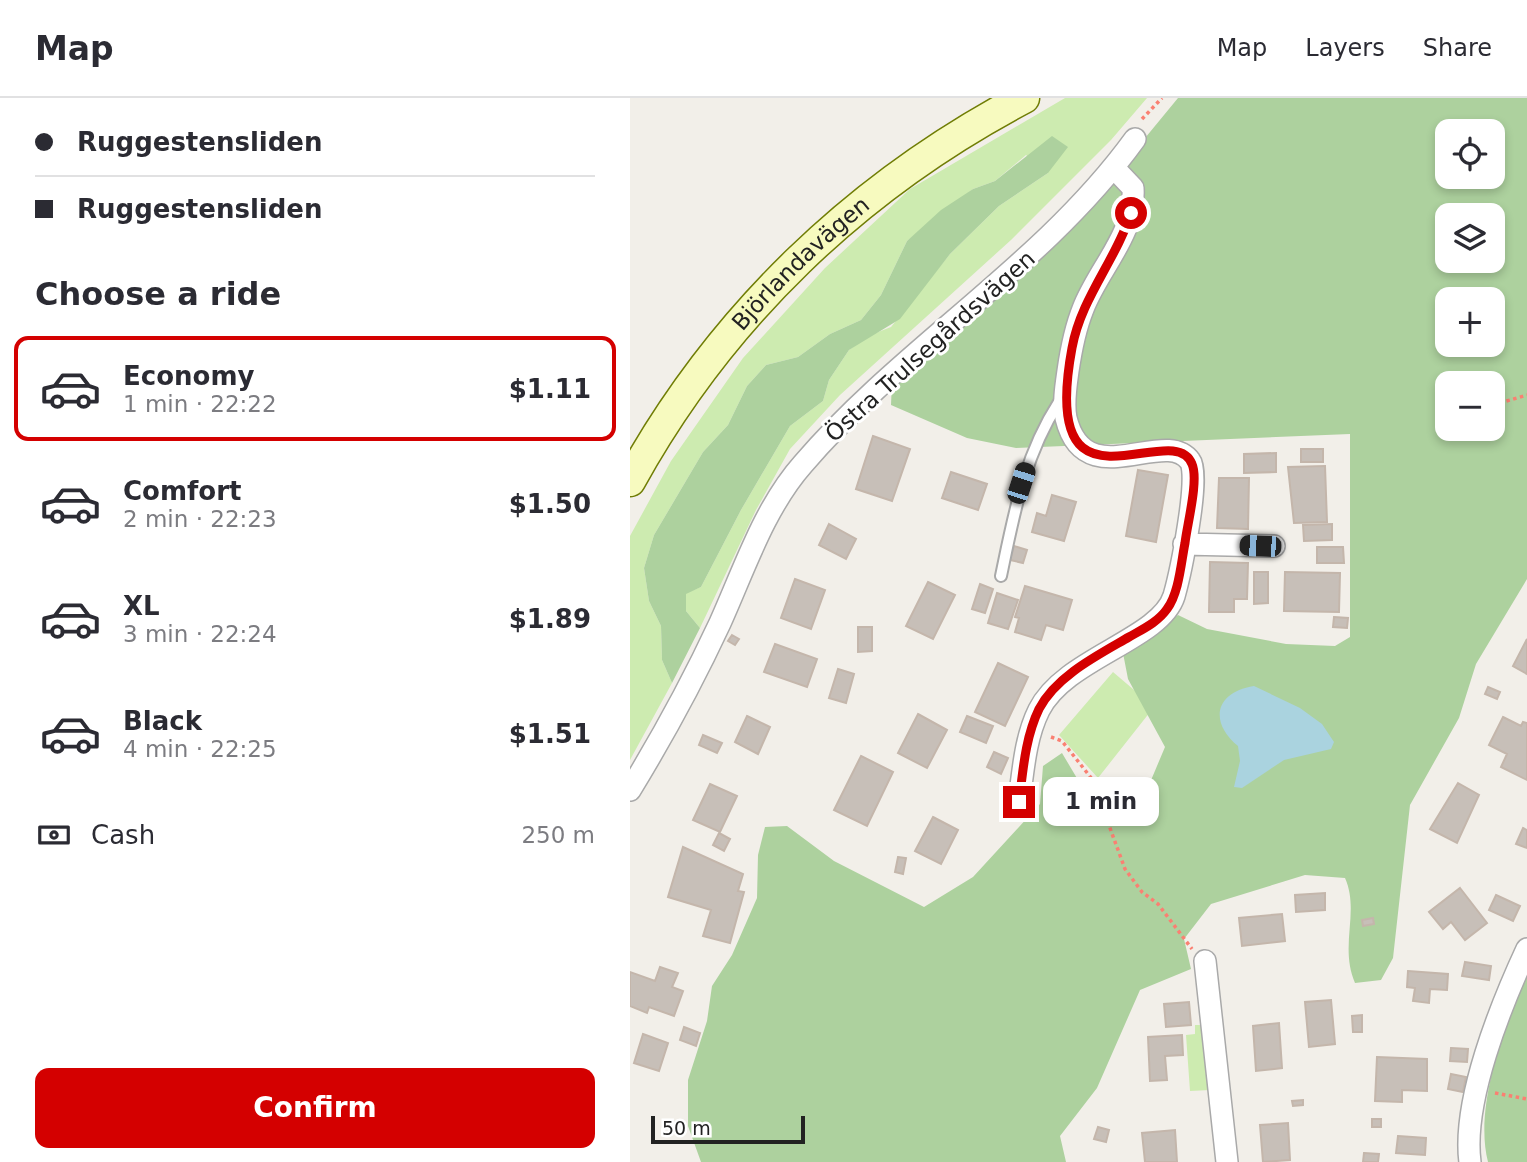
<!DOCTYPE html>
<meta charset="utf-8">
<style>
:root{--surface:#fff;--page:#f7f7f7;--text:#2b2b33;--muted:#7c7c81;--line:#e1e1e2;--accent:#d40000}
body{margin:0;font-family:"DejaVu Sans",sans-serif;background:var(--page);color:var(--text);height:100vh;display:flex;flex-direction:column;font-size:26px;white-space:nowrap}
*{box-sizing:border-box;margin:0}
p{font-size:23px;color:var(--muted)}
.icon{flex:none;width:38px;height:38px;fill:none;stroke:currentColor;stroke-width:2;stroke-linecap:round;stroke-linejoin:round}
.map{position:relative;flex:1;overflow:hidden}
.panel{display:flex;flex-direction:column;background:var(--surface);width:630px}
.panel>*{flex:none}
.top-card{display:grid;align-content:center;height:154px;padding:0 35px;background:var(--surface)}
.controls{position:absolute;left:805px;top:21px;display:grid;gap:14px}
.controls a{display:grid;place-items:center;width:70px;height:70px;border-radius:14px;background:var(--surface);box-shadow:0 4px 10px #0003;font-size:35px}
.scale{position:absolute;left:21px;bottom:18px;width:154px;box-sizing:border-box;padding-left:7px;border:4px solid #222;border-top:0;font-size:19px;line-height:24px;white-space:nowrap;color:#222;-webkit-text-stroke:5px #fff;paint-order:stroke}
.end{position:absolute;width:32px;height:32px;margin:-16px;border:9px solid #d40000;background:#fff;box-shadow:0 0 0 4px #fff}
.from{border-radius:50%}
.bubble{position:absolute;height:49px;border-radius:14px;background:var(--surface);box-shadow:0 4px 10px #0003;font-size:23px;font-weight:600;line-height:49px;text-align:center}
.car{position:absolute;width:21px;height:42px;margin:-21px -10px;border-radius:9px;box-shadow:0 0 5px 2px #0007;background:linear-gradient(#222 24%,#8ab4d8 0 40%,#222 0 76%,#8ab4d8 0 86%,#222 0)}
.top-card b{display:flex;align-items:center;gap:24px;height:66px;font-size:26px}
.top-card b+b{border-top:2px solid var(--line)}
.top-card i{width:18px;height:18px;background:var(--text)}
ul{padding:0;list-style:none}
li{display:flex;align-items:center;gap:21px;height:105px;margin:0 14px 10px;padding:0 21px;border:4px solid transparent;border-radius:14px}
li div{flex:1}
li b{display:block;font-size:26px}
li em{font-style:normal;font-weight:600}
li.current{border-color:var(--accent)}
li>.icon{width:63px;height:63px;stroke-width:1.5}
h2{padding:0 35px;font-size:32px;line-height:84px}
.pay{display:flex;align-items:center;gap:18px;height:77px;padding:0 35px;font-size:26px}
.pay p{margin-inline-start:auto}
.cta{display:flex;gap:14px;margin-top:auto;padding:14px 35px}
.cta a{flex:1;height:80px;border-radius:14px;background:var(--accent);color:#fff;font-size:28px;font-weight:600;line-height:80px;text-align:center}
header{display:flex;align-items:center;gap:42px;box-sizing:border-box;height:98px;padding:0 35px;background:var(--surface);border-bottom:2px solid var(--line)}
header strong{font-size:33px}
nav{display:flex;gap:38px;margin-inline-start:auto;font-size:24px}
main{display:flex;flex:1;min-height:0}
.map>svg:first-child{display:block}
.grass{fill:#cdebb0}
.forest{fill:#add19e;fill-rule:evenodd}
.water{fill:#aad3df}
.building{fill:#c7bfb8;stroke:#c4b6ab;stroke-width:2}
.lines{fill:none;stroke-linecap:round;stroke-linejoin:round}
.lane-casing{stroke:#a9a9a9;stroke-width:14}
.street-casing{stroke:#a9a9a9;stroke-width:24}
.secondary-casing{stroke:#707d05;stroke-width:33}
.path{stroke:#fa8072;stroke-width:3.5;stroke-dasharray:3.5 3.5;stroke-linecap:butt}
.lane{stroke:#fff;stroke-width:10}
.street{stroke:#fff;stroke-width:21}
.secondary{stroke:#f7fabf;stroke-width:30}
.route{stroke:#d40000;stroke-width:9}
.labels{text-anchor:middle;stroke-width:6;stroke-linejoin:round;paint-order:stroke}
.street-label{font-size:23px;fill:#222;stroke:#fff}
</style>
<header>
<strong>Map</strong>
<nav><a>Map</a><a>Layers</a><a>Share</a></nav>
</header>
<main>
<section class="panel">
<div class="top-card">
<b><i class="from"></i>Ruggestensliden</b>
<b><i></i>Ruggestensliden</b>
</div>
<h2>Choose a ride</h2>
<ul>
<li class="current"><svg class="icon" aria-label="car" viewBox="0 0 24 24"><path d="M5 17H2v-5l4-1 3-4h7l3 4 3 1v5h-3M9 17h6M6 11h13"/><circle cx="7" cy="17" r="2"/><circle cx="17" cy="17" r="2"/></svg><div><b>Economy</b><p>1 min · 22:22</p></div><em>$1.11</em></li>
<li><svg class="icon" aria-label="car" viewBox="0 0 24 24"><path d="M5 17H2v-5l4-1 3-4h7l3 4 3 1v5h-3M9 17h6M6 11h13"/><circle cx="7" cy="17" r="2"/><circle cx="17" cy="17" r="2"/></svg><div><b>Comfort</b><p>2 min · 22:23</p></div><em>$1.50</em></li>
<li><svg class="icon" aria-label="car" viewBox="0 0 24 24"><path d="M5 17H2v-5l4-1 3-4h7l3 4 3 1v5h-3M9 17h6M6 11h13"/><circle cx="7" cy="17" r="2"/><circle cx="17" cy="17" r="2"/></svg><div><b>XL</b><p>3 min · 22:24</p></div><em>$1.89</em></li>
<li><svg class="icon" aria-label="car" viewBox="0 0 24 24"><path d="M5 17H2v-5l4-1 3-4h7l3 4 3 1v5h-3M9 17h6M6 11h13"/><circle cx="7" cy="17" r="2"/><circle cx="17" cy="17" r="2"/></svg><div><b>Black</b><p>4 min · 22:25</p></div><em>$1.51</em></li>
</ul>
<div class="pay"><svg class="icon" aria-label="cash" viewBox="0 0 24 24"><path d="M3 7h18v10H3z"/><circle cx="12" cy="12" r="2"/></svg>Cash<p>250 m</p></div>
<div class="cta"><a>Confirm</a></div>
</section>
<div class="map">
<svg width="897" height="1064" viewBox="0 0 897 1064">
<rect width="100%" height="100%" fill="#f2efe9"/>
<path class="grass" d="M435,0H517L481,42L381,142L210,297L160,351L126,412L70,530L56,513V495L71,489L111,412L160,328L193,303L199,282L219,252L238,238L261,229L320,156L369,108L418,75L396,57L365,83L343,91L277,143L251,197L231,222L200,236L168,259L136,267L117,288L98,327L73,354L24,437L14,470L19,503L31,528L32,562L42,585L0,662V438L41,363L113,260L195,170L280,91Z
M483,574L524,609L468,680L429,637Z
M565,927H576L580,992L560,993L556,937L565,936Z"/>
<path class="forest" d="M548,0H897V481L846,566L829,620L780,707L763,860L751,882L725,885C709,848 730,814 715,780L675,777L581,806L554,841L561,871L510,892L467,990L430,1038L436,1064H71L58,1028V982L77,923L82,888L102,857L127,800L128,757L135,729L157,728L204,763L294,809L343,779L410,706L413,668L432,655L451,687H519L535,649L498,581L493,555L548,517L577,531L656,546L705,548L720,539V336L386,350L337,340L261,307L262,283L441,130ZM817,33H863V79H817ZM817,117H863V163H817ZM817,201H863V247H817ZM817,285H863V331H817Z
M422,38L438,49L418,75L369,108L320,156L270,221L219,252L199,282L193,303L160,328L111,412L71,489L56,496V513L70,530L42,585L32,562L31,528L19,503L14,470L24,437L73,354L98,327L117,288L136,267L168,259L200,236L231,222L251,197L277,143L311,112L343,91L365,83Z
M897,866V1064H858C843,1006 878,921 897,866Z"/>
<path class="water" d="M624,588L670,610L692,626L704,644L701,651L654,662L612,690L604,689L610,663L608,648C578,623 586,594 624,588Z"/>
<path class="building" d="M243,338L280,351L262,403L226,391Z
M671,351H693V364H671Z
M646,355V374L614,375V356Z
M695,368L697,424L664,425L658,369Z
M508,372L538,377L526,444L496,438Z
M321,374L357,386L348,412L312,400Z
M589,380H619L618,431L587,430Z
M422,397L446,404L434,443L402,434L407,415L416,418Z
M199,426L226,441L216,461L189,447Z
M702,426V442L674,443L673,427Z
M384,448L397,452L393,465L380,462Z
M687,449H713L714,465H687Z
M580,464L618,465L617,501H604V514H579Z
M624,474H638V505L624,506Z
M655,474L710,475L709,514L654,513Z
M165,481L195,492L181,531L151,520Z
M298,484L325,497L303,541L276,528Z
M350,486L363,491L355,515L342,511Z
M395,488L442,502L433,532L416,527L411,542L385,534L389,520L385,519Z
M367,495L388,502L378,531L358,525Z
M704,519L718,520L717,530L703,529Z
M228,529H242V553L228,554Z
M102,537L109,541L105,547L98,543Z
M897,541V576L883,568Z
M145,546L187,561L177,589L134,574Z
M368,565L398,579L375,628L345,614Z
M208,571L224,576L216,605L199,600Z
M858,589L870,594L867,601L855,596Z
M288,616L317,632L297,670L268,655Z
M117,618L140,629L128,656L105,644Z
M337,618L363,628L356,645L330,634Z
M873,619L891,628L893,624L897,625V682L871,669L877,656L859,647Z
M73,637L92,645L87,655L69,647Z
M364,654L378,660L371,676L357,669Z
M231,658L263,674L237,728L204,712Z
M828,685L849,697L827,745L800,731Z
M80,686L107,698L90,734L63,722Z
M303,719L328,732L311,766L285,753Z
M893,730L897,732V750L886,746Z
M89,735L100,741L94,753L83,747Z
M53,749L113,776L108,793L114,794L100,845L73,838L81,812L38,799Z
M268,759L276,760L273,776L265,774Z
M830,790L857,825L835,842L821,824L813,831L799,814Z
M695,795V812L666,814L665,797Z
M866,797L890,808L883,823L859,812Z
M652,816L655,843L612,848L609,820Z
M743,820L744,826L733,828L732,822Z
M835,864L861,868L859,882L832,878Z
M30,869L48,875L42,889L53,893L44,918L19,909L17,915L0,908V874L25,883Z
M778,873L818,876L817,892L800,891L799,905L783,903L785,890L777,889Z
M701,902L705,946L679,949L675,904Z
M559,904L561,927L536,929L534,906Z
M732,917V934H723L722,918Z
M649,925L652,970L626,973L623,928Z
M54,929L70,935L66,948L50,942Z
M13,936L38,945L29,973L4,965Z
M552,937L553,957L535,958L537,982L520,983L518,939Z
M821,950L838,951L837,964L820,963Z
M747,959L797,961V993L772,992V1004L745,1003Z
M821,976L836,979L833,994L818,991Z
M673,1002V1007L663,1008L662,1003Z
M742,1021H751V1029H742Z
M658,1025L660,1062L633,1064L630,1027Z
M468,1029L479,1032L476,1044L464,1041Z
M545,1032L547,1064H515L512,1035Z
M768,1038L796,1040L795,1057L766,1055Z
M734,1055L749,1056L748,1064H733Z"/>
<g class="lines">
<defs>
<path id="lane" d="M371,478C384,416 394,358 429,304H434"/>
<path id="street" d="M554,446L644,448
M0,692C33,638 63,583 90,525C114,472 134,410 173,366C274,248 413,168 505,41
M389,704C393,674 395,640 409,612C435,560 530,542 544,498C550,477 571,377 560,363C535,328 455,398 436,320C433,305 436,287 438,273C441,252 445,231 453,211C468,171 506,136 503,90L484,70
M575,863L597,1064
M840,1064C832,1003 871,907 897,851"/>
<g id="secondary">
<path id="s1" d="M0,383C91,218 227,88 394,0"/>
</g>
</defs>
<use href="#lane" class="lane-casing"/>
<use href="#street" class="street-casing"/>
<use href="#secondary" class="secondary-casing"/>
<path class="path" d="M512,21L532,0
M863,307L897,297
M421,639L432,643L462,681L495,771L512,794L528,806L562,851
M865,995L897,1001"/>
<use href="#lane" class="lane"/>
<use href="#street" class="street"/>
<use href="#secondary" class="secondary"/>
</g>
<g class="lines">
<path class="route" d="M389,704C393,673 395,640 409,611C426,578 468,557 499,539C513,531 528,524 537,511C549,495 551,465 555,445C557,427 569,382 562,366C543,317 408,433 442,250C451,200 486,162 501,115"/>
</g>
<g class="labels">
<g class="street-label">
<text dy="8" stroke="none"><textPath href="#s1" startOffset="278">Björlandavägen</textPath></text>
<text transform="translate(300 248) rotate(-42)" y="8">Östra Trulsegårdsvägen</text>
</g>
</g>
</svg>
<div class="controls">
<a><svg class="icon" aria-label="locate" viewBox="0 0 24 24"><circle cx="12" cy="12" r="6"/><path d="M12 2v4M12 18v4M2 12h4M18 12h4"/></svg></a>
<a><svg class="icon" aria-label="layers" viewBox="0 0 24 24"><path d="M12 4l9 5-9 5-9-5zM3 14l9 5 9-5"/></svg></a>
<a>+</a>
<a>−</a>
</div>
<div class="scale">50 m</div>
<i class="end from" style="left:501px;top:115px"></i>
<i class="end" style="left:389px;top:704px"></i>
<div class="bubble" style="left:413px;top:679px;width:116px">1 min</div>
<i class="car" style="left:391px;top:385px;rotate:18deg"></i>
<i class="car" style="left:630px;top:448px;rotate:272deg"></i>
</div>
</main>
